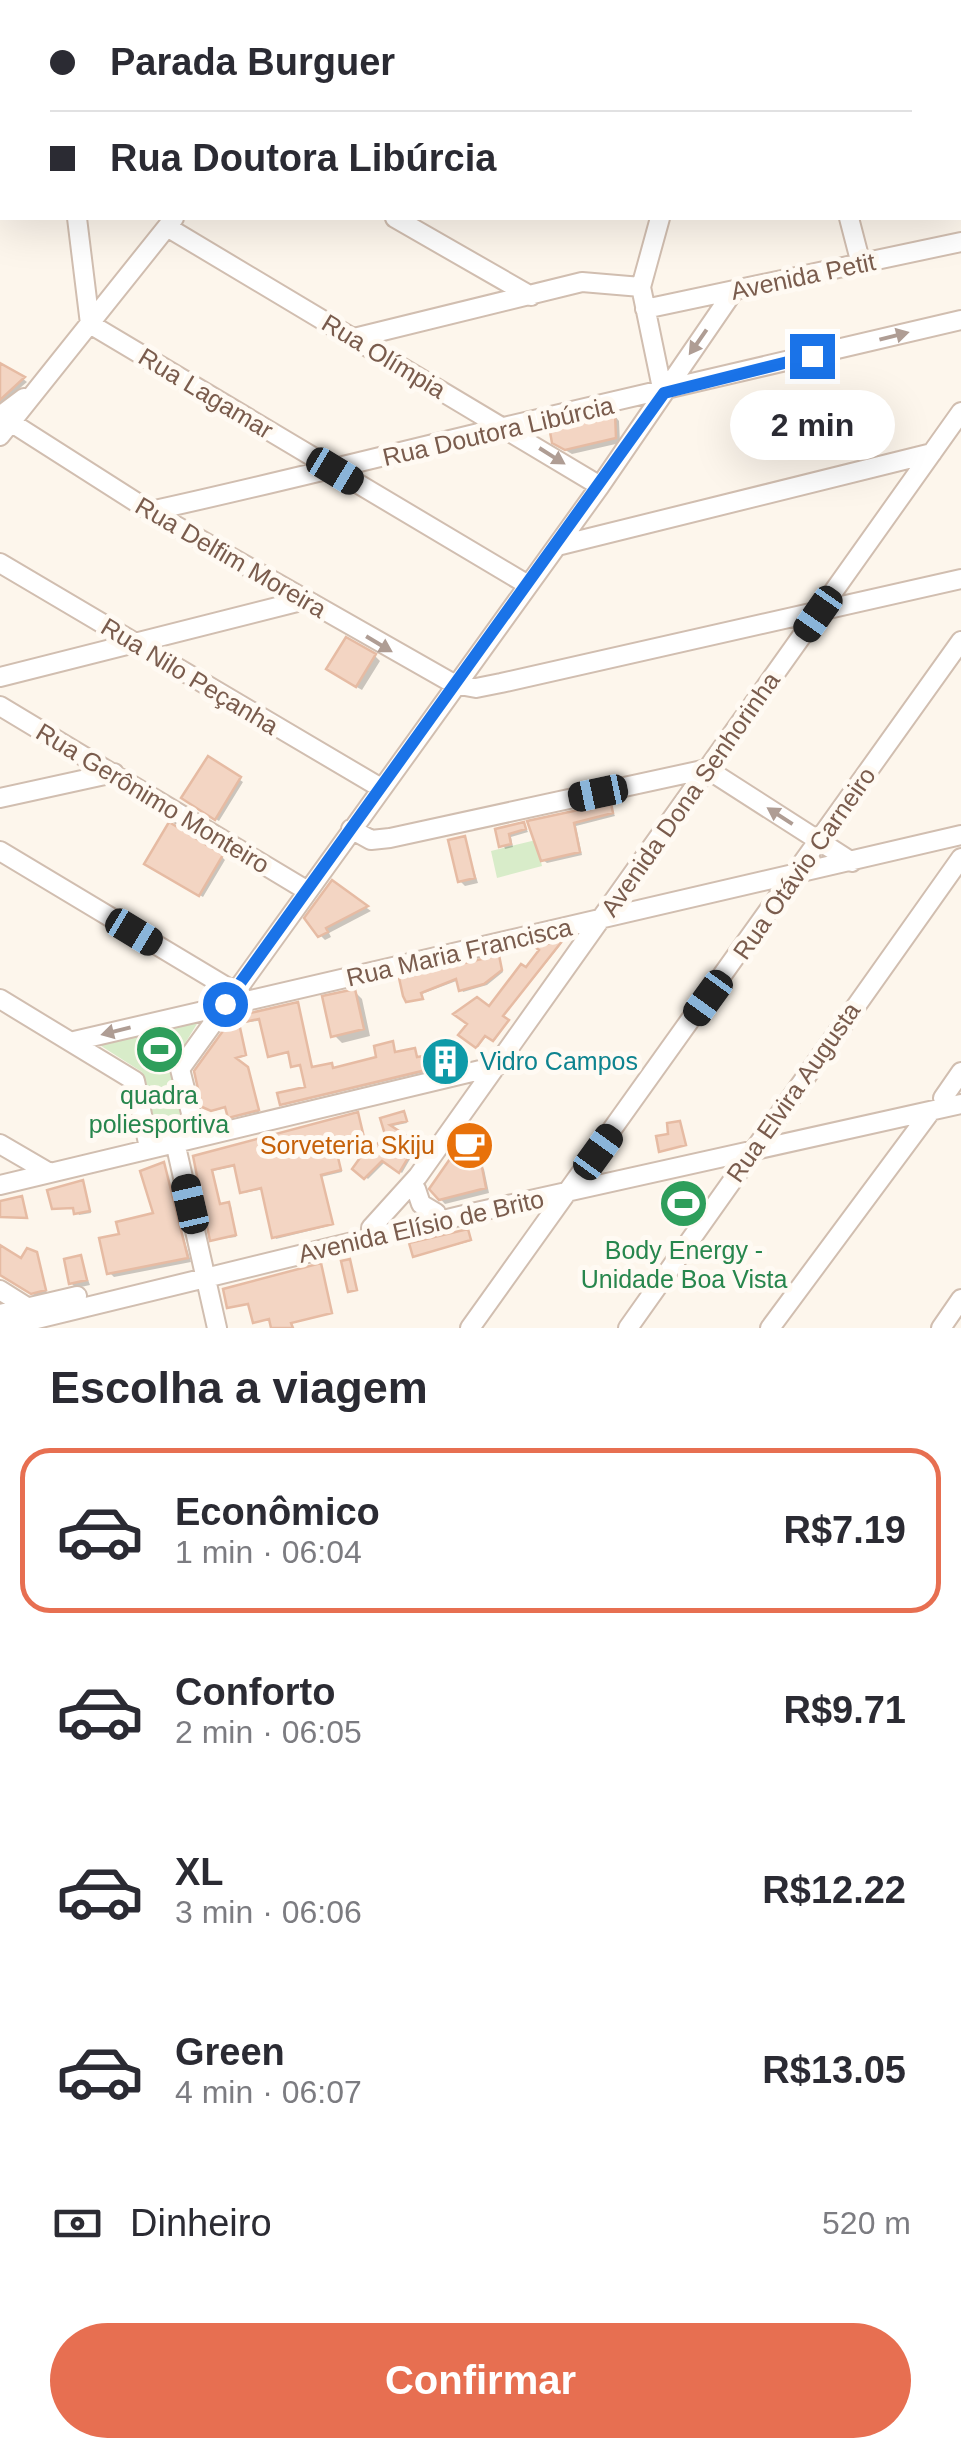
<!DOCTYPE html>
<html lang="pt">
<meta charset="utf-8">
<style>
:root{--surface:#fff;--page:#f2f2f3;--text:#2b2b33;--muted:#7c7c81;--line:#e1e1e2;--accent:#e76f51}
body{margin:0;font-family:Helvetica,sans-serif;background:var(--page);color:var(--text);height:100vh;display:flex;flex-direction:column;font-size:38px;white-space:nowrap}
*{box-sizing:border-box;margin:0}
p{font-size:32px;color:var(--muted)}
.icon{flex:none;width:55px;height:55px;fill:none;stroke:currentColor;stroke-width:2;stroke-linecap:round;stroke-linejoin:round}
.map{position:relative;height:1328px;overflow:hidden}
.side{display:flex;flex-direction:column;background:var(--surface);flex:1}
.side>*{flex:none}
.guide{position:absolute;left:0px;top:0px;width:962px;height:220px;box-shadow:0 10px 40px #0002;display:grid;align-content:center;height:220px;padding:0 50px;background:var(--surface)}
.end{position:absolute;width:45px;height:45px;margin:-22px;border:12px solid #1a73e8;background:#fff;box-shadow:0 0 0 5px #fff}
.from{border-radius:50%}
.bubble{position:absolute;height:70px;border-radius:35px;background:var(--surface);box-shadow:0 10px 40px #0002;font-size:32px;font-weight:600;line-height:70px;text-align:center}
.car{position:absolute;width:30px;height:60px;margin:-30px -15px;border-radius:12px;box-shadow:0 0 8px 2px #0007;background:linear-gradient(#222 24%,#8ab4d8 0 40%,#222 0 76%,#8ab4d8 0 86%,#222 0)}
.guide b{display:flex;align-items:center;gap:35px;height:95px;font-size:38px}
.guide b+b{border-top:2px solid var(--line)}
.guide i{width:25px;height:25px;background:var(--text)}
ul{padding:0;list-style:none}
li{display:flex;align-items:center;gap:30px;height:165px;margin:0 20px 15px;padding:0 30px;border:5px solid transparent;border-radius:30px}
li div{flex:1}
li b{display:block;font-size:38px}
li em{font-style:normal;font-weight:600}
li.selected{border-color:var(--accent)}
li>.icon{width:90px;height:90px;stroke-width:1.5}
h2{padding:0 50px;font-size:45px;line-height:120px}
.pay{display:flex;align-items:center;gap:25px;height:110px;padding:0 50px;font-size:38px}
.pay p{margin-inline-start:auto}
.button{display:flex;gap:20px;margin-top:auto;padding:20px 50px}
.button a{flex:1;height:115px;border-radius:60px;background:var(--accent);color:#fff;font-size:40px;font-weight:600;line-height:115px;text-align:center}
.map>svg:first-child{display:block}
.green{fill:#d8ecc9}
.shadow{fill:#0003}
.building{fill:#f3d5c3;stroke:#e6bba3;stroke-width:2.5}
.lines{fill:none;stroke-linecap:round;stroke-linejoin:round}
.minor-casing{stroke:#d1beb0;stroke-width:22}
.minor{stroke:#fff;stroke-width:18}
.oneway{fill:#af9d94}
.route{stroke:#1a73e8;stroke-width:12}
.labels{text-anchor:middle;stroke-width:10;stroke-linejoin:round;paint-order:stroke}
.street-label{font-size:25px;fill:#7a5c4d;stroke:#fffaf3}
.culture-label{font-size:25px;fill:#0d838f;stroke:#fffaf3;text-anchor:start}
.leisure-label{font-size:25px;fill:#27864d;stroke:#fffaf3}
.food-label{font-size:25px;fill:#c56008;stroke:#fffaf3;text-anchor:end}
</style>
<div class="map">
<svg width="961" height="1328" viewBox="0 0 961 1328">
<rect width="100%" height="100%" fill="#fdf6ec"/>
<path class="green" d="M536,840L542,866L497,878L491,851Z
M200,1019L171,1066L186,1128L157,1136L142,1072L98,1044Z"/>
<path class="shadow" d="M5,365L27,382L0,405V366Z
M615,416L619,421L620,443L572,454L560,447Z
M375,656L380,661L362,690L334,674Z
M209,759L243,782L219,821L187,801Z
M610,805L615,816L576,826L582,855L547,863L543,860L530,823Z
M524,824L528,832L511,837L513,847L505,849L498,831Z
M464,839L478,883L465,886L460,881Z
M222,857L225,860L203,897L151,866Z
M332,883L371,911L329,933L331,937L325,940L320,935Z
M562,943L502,1018L508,1022L495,1040L487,1035L478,1047L462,1035L526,971L540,948Z
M499,958L503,972L487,985L463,992L459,980L422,994L423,1000H409L402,980Z
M354,991L362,999L370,1036L342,1043L334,1035Z
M298,1006L313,1069L331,1065L334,1071L379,1059L392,1044L396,1055L414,1051L418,1060L449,1056L451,1066L284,1105L308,1089L303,1066H294L291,1053L270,1056L262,1020L239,1024L246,1056L234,1059L249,1071L259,1112L231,1118L228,1107L214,1111L207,1108L234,1019Z
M404,1114L407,1123L388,1127L417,1147L402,1173L386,1161L368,1179L355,1168L366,1155L357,1146L337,1151L342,1172L321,1177L333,1225L276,1239L264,1189L244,1193L237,1166L213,1171L221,1206H231L236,1237L212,1240L196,1157L357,1115L368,1153L388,1139L383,1119Z
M469,1136L485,1149L476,1162L484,1169L489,1193L445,1204L432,1190Z
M163,1165L191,1262L114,1277L109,1272L122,1236L156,1214Z
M82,1183L91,1213L79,1215L76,1209L54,1208Z
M469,1233L471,1241L415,1256Z
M0,1251L22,1261L35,1254L47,1293L36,1296L0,1274Z
M80,1258L90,1285L76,1288L71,1283Z"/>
<path class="building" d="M0,363L25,377L0,400Z
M615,413L616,438L565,450L552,443L550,432L556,427Z
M346,637L376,654L356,687L326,669Z
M208,756L241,777L215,820L181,798Z
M611,803L613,813L574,823L580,852L541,861L527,821Z
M169,822L223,855L199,896L144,864Z
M524,822L526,829L509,834L511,844L499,847L495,829Z
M465,836L475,878L458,882L448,840Z
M332,880L368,906L326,928L328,932L318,937L304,918Z
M563,940L503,1016L509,1020L493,1041L485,1036L476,1048L458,1035L467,1024L453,1014L477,997L489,1006L521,964L526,967L539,950L535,947Z
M499,955L502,970L484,984L459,991L456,979L421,993L423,999L406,1002L403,996L399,978Z
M355,989L364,1029L331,1037L322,996Z
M298,1002L312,1067L332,1063L333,1068L376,1057L374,1046L393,1041L395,1052L415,1048L417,1057L448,1052L451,1064L280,1105L277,1093L305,1087L300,1065L291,1067L288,1052L268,1057L259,1019L239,1023L246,1055L236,1058L248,1067L259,1110L228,1118L225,1107L211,1111L202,1107L194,1071L233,1017Z
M404,1111L407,1121L390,1125L417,1143L399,1173L382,1161L364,1179L352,1169L362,1155L353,1145L336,1149L341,1170L321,1175L333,1224L272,1238L261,1188L240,1193L234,1165L212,1170L220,1204L229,1202L236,1235L210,1241L193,1156L358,1112L367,1150L386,1138L380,1118Z
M680,1121L686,1145L659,1152L656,1136L668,1134L667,1123Z
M468,1133L482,1143L473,1157L481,1162L486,1188L439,1200L429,1189Z
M164,1162L188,1258L107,1274L99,1238L119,1234L116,1222L153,1213L140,1171Z
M83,1180L90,1211L74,1214L73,1208L52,1209L47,1190Z
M22,1196L27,1218L0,1217V1201Z
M468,1229L471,1240L413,1257L409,1243Z
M0,1245L21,1258L27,1248L37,1252L46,1290L31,1294L0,1275Z
M81,1255L87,1280L69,1284L64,1259Z
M350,1259L357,1290L348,1292L341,1261Z
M321,1263L332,1313L291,1323L293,1328H271L269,1319L253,1323L248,1304L227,1308L223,1289Z"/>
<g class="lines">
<defs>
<path id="minor" d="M49,0V2
M176,0V2
M292,2V0
M339,2L340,0
M466,2L467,0
M595,2L596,0
M726,2L727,0
M886,2L898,0
M925,2L926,0
M0,113H2
M960,114H961
M77,218L90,324L528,585
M395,218L531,296
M660,218L641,287L663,393
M849,218L861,264
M167,227L600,486
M645,309L961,242
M354,338L582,282L641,287
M0,416L24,398
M12,423L150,511L454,684L476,688L501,683L961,579
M0,436L174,218
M150,511C269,485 386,455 504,427C656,390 809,357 961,320
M557,546L932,453
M0,563L381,788
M0,677L305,600
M0,706L306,890
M0,798L114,773
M351,829L371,840L390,838L707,769L852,862
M0,851L235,992
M0,999L135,1081L149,1148
M74,1041L961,835
M943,1098L961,1072
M197,1137L180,1069L600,486L733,292
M175,1142L217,1328
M0,1144L48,1172
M0,1185L497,1066
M416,1189L421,1204L436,1213
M371,1228L418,1176L961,412
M0,1290L27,1307L29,1314
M0,1314L77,1296
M0,1328L472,1213L961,1104
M470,1328L961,641
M628,1328L961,858
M770,1328L931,1111
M941,1328L961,1299"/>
</defs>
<use href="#minor" class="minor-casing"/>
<use href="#minor" class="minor"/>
</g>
<defs><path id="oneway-solid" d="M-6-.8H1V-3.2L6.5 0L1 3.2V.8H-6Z" transform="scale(2.5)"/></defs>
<g class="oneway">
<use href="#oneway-solid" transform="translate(894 336) rotate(-14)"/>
<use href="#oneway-solid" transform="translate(698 342) rotate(125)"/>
<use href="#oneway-solid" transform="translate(552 456) rotate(32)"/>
<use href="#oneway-solid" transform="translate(379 644) rotate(31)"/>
<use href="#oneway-solid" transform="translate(780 816) rotate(-147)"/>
<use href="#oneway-solid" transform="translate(116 1031) rotate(166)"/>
</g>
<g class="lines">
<path class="route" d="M225,1004L664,393L812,356"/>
</g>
<defs>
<symbol id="stadium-disc" viewBox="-11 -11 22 22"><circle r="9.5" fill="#2e9e5b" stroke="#fffaf3"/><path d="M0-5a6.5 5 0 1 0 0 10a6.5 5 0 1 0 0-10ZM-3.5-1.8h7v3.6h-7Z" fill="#fff"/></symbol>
<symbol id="building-disc" viewBox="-11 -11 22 22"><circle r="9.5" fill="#0f9aa8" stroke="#fffaf3"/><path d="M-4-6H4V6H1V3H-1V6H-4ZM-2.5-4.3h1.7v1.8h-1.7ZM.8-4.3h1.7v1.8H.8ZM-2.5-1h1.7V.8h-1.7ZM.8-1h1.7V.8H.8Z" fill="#fff"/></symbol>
<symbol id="cafe-disc" viewBox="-11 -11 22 22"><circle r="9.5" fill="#e8710a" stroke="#fffaf3"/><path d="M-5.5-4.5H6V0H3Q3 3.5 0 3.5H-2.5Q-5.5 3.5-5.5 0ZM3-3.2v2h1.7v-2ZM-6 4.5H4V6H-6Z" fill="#fff"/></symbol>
</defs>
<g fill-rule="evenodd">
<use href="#stadium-disc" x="132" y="1022" width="55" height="55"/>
<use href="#building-disc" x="418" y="1034" width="55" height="55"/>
<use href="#cafe-disc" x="442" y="1118" width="55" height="55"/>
<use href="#stadium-disc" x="656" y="1176" width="55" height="55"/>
</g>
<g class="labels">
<g class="street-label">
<text transform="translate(803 276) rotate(-12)" y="9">Avenida Petit</text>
<text transform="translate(384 356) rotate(31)" y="9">Rua Olímpia</text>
<text transform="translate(206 393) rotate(31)" y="9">Rua Lagamar</text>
<text transform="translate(498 431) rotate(-13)" y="9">Rua Doutora Libúrcia</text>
<text transform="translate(231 557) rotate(30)" y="9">Rua Delfim Moreira</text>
<text transform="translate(190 676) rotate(31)" y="9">Rua Nilo Peçanha</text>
<text transform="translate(690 794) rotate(-55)" y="9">Avenida Dona Senhorinha</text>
<text transform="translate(153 798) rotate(31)" y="9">Rua Gerônimo Monteiro</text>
<text transform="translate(804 863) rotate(-55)" y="9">Rua Otávio Carneiro</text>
<text transform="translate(459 952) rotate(-13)" y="9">Rua Maria Francisca</text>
<text transform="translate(793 1092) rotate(-55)" y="9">Rua Elvira Augusta</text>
<text transform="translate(421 1226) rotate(-13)" y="9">Avenida Elísio de Brito</text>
</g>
<g class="culture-label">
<text x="480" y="1070">Vidro Campos</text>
</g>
<g class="leisure-label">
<text x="159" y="1104">quadra<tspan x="159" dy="29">poliesportiva</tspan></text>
<text x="684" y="1259">Body Energy -<tspan x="684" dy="29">Unidade Boa Vista</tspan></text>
</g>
<g class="food-label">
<text x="435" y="1154">Sorveteria Skiju</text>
</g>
</g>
</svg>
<i class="end from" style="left:225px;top:1004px"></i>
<i class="end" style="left:812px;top:356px"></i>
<div class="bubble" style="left:730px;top:390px;width:165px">2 min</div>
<i class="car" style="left:335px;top:471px;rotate:121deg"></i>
<i class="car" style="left:818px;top:614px;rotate:215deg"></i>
<i class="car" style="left:598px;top:793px;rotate:258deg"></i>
<i class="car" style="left:134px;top:932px;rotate:121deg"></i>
<i class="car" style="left:708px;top:998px;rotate:216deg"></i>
<i class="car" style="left:598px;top:1152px;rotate:36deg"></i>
<i class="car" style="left:190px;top:1204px;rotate:347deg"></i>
<div class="guide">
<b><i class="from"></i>Parada Burguer</b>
<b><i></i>Rua Doutora Libúrcia</b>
</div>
</div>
<section class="side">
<h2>Escolha a viagem</h2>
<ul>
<li class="selected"><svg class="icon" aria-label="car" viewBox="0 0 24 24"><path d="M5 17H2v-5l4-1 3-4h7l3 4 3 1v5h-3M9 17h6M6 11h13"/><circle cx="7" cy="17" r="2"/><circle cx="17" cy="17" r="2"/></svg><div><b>Econômico</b><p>1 min · 06:04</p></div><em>R$7.19</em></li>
<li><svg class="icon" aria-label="car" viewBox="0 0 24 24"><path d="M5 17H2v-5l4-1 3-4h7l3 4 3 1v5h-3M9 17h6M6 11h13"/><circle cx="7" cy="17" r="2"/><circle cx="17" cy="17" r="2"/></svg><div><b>Conforto</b><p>2 min · 06:05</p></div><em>R$9.71</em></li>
<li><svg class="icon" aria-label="car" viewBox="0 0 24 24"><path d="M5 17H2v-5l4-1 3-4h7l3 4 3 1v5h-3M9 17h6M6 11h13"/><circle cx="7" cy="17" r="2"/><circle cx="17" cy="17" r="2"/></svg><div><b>XL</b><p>3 min · 06:06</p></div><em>R$12.22</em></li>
<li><svg class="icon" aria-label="car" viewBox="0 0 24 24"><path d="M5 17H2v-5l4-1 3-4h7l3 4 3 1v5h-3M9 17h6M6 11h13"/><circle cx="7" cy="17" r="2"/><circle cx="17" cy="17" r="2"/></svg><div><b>Green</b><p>4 min · 06:07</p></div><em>R$13.05</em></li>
</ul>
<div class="pay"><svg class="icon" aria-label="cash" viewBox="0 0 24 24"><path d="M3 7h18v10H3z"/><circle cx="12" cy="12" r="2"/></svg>Dinheiro<p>520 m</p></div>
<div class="button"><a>Confirmar</a></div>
</section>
